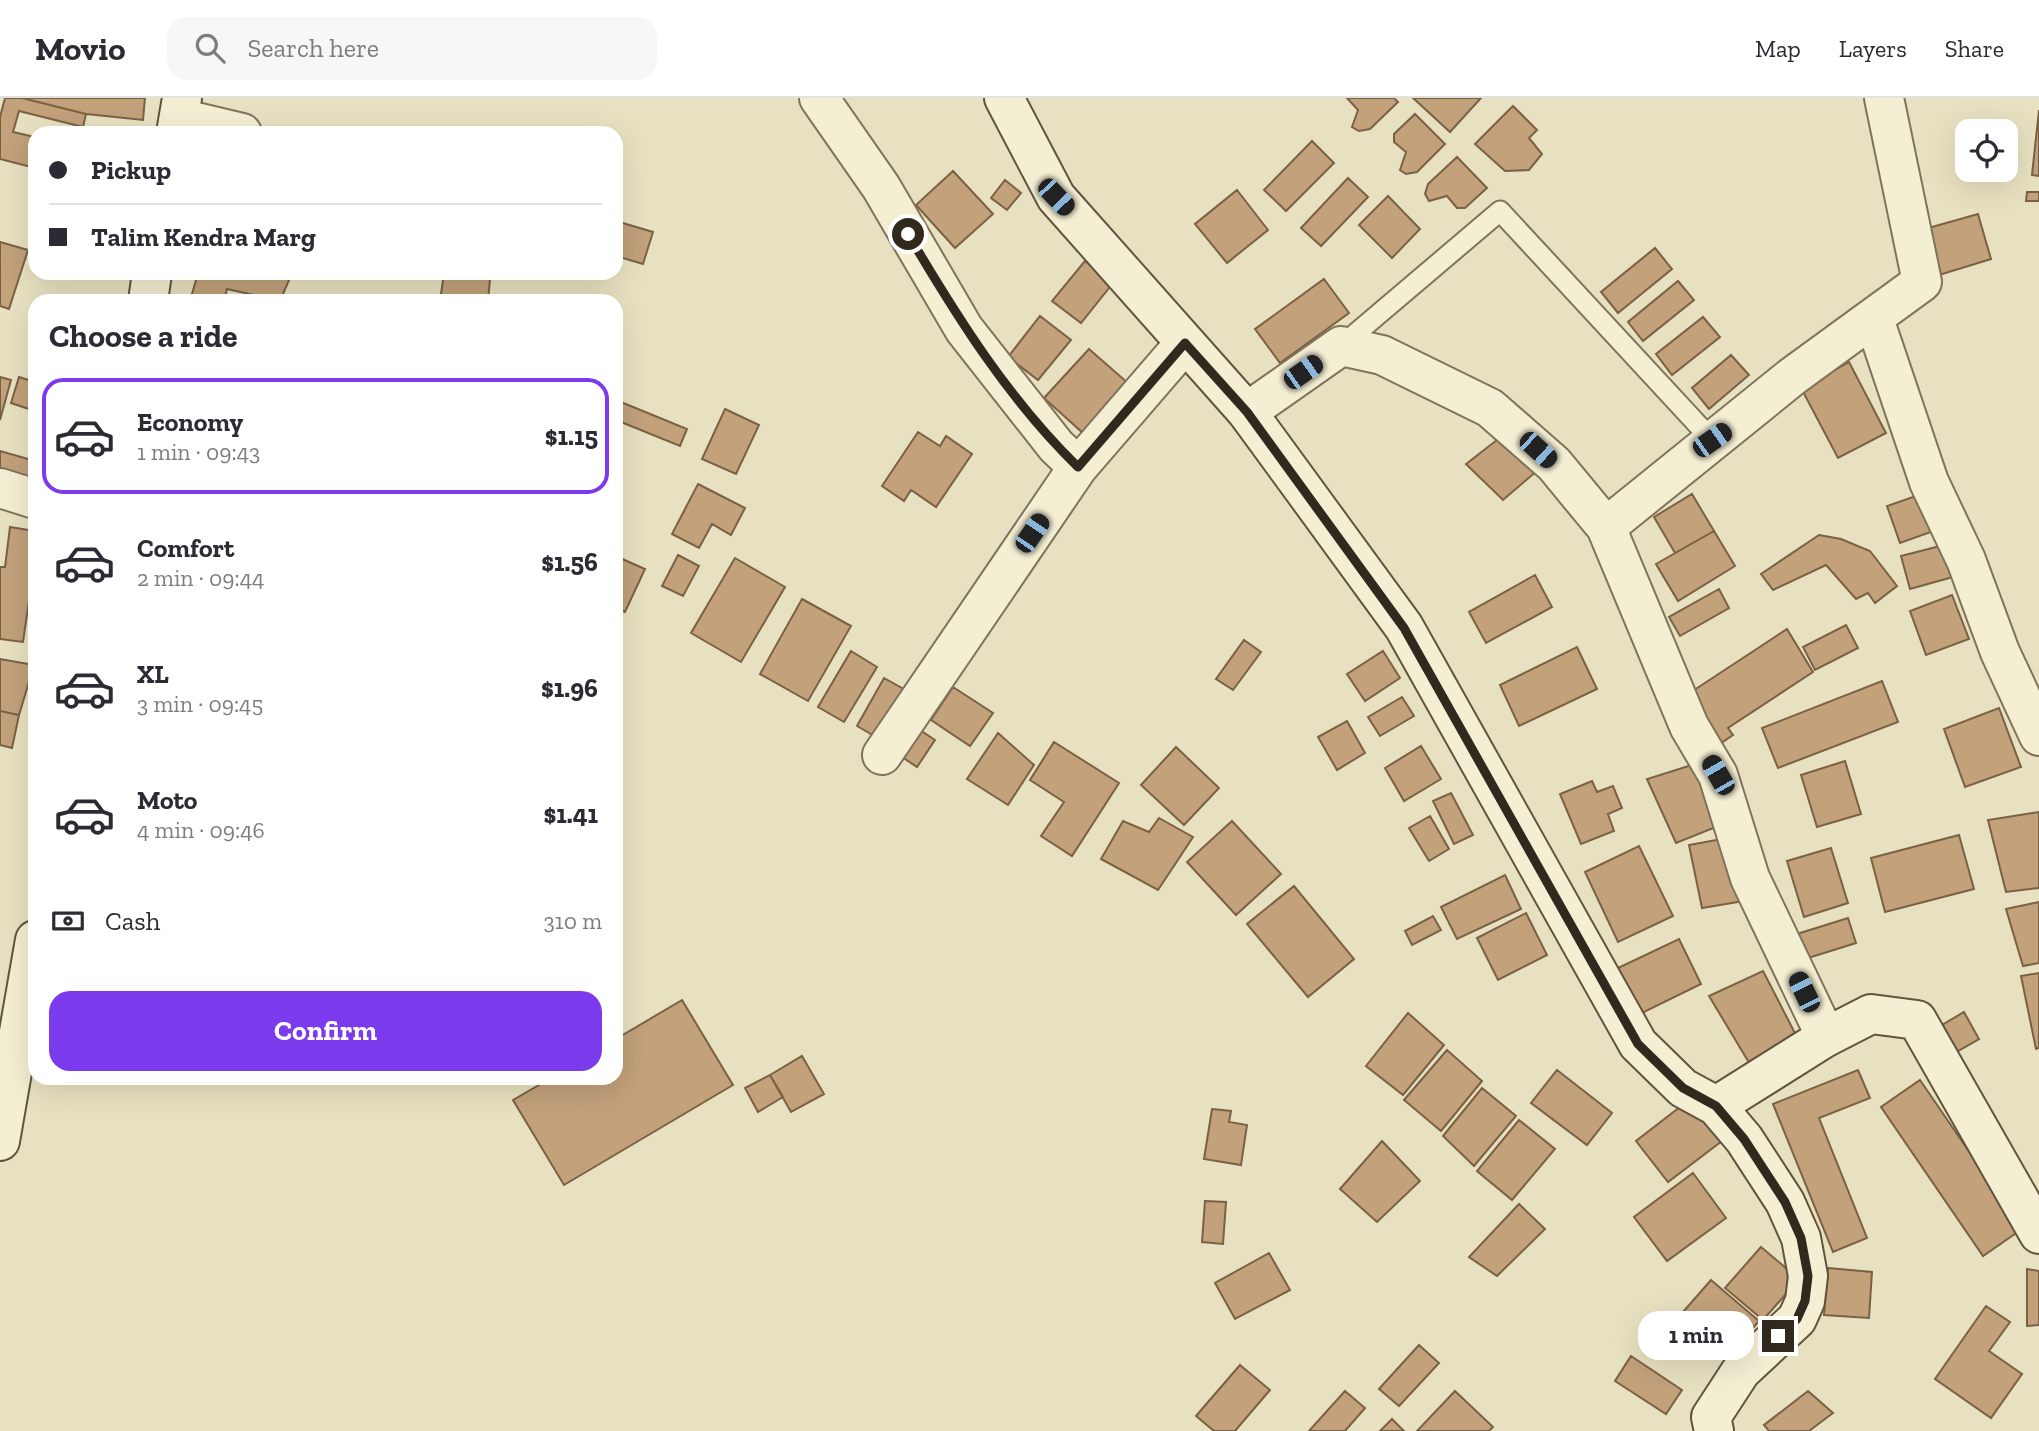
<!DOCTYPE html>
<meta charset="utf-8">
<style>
:root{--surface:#fff;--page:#f7f7f7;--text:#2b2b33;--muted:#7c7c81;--line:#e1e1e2;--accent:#7c3aed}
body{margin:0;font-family:"Zilla Slab",serif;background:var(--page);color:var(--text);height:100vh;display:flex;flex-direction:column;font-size:26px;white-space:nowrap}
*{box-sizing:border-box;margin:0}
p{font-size:23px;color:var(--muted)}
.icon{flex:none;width:38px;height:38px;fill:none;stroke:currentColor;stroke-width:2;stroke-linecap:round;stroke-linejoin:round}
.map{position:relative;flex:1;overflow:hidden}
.details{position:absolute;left:28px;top:196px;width:595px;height:791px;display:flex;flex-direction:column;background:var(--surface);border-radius:21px;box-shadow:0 7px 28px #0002}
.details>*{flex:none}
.guide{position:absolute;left:28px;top:28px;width:595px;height:154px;border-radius:21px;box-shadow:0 7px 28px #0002;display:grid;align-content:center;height:154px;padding:0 21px;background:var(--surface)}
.controls{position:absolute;left:1955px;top:21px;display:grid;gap:14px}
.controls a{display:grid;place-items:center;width:63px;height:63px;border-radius:14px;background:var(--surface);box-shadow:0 7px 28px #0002;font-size:35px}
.end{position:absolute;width:32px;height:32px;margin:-16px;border:9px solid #31291d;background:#fff;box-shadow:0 0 0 4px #fff}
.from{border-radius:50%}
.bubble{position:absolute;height:49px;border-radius:21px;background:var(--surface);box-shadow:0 7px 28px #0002;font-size:23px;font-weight:800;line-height:49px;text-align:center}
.car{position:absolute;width:21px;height:42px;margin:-21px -10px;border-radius:9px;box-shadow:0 0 5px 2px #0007;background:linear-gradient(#222 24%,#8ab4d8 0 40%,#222 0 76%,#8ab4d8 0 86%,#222 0)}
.guide b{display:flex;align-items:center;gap:24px;height:66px;font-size:26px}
.guide b+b{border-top:2px solid var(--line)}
.guide i{width:18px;height:18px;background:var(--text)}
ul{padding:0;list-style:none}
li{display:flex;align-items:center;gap:21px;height:116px;margin:0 14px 10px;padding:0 7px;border:4px solid transparent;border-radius:21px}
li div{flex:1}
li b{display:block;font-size:26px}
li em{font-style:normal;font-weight:800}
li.active{border-color:var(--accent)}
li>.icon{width:63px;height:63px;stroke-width:1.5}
h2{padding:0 21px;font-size:32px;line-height:84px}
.pay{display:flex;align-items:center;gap:18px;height:77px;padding:0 21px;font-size:26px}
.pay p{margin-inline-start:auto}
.cta{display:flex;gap:14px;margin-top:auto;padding:14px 21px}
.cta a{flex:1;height:80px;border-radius:21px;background:var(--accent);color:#fff;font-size:28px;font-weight:800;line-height:80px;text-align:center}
header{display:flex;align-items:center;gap:42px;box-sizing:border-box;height:98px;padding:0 35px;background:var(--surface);border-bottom:2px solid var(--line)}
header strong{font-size:33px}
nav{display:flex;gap:38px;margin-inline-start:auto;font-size:24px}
.search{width:490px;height:63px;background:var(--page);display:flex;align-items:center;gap:18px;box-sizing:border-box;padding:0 24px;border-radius:21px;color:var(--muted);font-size:26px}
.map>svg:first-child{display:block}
.building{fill:#c2a17b;stroke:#7b6144;stroke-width:2}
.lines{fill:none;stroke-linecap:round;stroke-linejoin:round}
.lane-casing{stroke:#7f735b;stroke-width:23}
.street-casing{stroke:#7f735b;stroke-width:42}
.secondary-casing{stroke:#61543e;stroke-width:42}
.lane{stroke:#f4eed3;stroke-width:19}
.street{stroke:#f4eed3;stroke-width:38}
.secondary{stroke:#f4eed3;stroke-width:38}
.route{stroke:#31291d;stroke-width:9}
</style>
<header>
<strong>Movio</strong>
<div class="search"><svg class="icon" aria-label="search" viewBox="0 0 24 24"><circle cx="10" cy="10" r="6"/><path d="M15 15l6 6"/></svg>Search here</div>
<nav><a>Map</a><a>Layers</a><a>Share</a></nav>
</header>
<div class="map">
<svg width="2039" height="1333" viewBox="0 0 2039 1333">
<rect width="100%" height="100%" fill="#e8e1c1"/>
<path class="building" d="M5,0H22L86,16L83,29L19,13L13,34L35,39V70L0,61V19Z
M22,0H145L143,22L86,16Z
M1347,0H1394L1398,4L1370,31L1359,33L1352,29L1358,12Z
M1413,0H1481L1450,34Z
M1513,8L1537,32L1529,40L1542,56L1529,72L1505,73L1475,46Z
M2039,12V78L2032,77Z
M1415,16L1445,46L1417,74L1406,76L1400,72L1406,54L1394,44V36Z
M1312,43L1334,65L1286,113L1264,92Z
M1457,59L1487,90L1465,110H1457L1447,98L1429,103L1425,96L1428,86Z
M953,73L993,116L955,150L916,107Z
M1348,80L1368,99L1321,148L1301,130Z
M1005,82L1021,95L1007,112L991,100Z
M1237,92L1268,132L1227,165L1195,126Z
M2027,94H2039V103H2026Z
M1388,98L1420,131L1392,160L1359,127Z
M1978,116L1991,161L1939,177L1925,131Z
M616,123L653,134L643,166L616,158Z
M0,144L28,152L9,211L0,208Z
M1655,150L1672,171L1618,215L1601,194Z
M1085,163L1113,185L1081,225L1052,203Z
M198,175H292L280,203L227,191L224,203H190Z
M444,175L490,181L488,203H440Z
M1324,181L1349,215L1280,265L1255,231Z
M1678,183L1694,202L1643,243L1628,224Z
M1040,218L1071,242L1038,282L1008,259Z
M1703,219L1720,239L1672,277L1656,256Z
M1089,251L1129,286L1084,336L1044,300Z
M1731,257L1749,277L1709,311L1692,290Z
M1849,264L1886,335L1838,360L1801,290Z
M0,279L11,282L0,322Z
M19,279L35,284V313L11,305Z
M616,302L687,331L680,348L616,322Z
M725,311L759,327L736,376L702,361Z
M1511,331L1545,366L1503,402L1466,366Z
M918,334L940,348L946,338L972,356L936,409L911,392L904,403L882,388Z
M0,353L35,363V390L0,380Z
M698,386L745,410L731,437L712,426L699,450L672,436Z
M1930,393L1942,430L1900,445L1887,408Z
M1692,396L1714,433L1675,455L1654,419Z
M10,429L35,433V462L23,544L0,541V469H5Z
M1714,433L1735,468L1678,503L1656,466Z
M1819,437L1841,441L1870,453L1897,488L1875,505L1868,495L1856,501L1826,467L1773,492L1761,476Z
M1944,447L1953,479L1910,491L1901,458Z
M678,457L699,468L683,498L662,488Z
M620,460L645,471L625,514L616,510V468Z
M735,460L785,489L741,564L691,535Z
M1535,477L1552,509L1486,545L1469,514Z
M1719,491L1729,510L1680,538L1669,519Z
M1952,497L1969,541L1926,557L1910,513Z
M802,501L851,528L808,603L760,576Z
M1846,527L1858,550L1815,572L1803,549Z
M1787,531L1813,574L1728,630L1733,637L1711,652L1682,600Z
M1244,542L1261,554L1233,592L1216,581Z
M1577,549L1597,591L1519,628L1500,587Z
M851,553L877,569L844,624L818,609Z
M1383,553L1400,580L1365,603L1347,576Z
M0,561L34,567L19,617L0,613Z
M884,580L909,594L881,642L857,628Z
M1882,583L1898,624L1778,670L1762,630Z
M953,589L993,615L970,648L931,622Z
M1402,599L1414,618L1380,638L1368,619Z
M1999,610L2021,669L1965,689L1944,631Z
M0,613L19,617L12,650L0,647Z
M1347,623L1365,655L1337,672L1318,639Z
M911,626L935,642L917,669L893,653Z
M998,635L1034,667L1008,707L967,681Z
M1054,644L1119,685L1072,758L1041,738L1064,704L1030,682Z
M1421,648L1441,681L1404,703L1385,670Z
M1176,649L1219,690L1184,727L1141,687Z
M1845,663L1861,716L1817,729L1801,677Z
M1695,666L1721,727L1676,745L1647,681Z
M1592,683L1597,694L1613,688L1622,710L1608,716L1614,733L1581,746L1560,696Z
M1451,695L1473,737L1454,746L1433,703Z
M2039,714V790L2006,794L1988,722Z
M1430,718L1449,751L1429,763L1409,730Z
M1159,720L1193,739L1158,792L1101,761L1123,723L1149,734Z
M1232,723L1281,776L1236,817L1187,764Z
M1959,737L1974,791L1885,814L1871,760Z
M1733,739L1750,802L1702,810L1689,747Z
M1639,748L1673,818L1618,844L1585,774Z
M1831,750L1848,805L1804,819L1787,763Z
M1505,777L1521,811L1457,841L1441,809Z
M1294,788L1354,861L1308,899L1247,826Z
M2039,804V865L2023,868L2006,811Z
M1526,815L1547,857L1498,882L1477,840Z
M1433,818L1441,832L1412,847L1405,833Z
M1848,820L1856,845L1805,861L1797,836Z
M1679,841L1701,886L1640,916L1618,870Z
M1763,873L1799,943L1751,968L1709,898Z
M2039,875V950L2036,951L2021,878Z
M682,902L733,987L564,1087L513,1002L551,980H616V941Z
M1964,914L1979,941L1951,957L1937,930Z
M1408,915L1444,947L1403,997L1366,968Z
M1447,952L1482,983L1441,1033L1404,1002Z
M802,958L824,996L791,1014L770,977Z
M1557,972L1612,1015L1587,1047L1531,1005Z
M1858,972L1870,1000L1819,1020L1867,1140L1833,1154L1773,1006Z
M770,977L783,999L758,1014L745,990Z
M1920,982L2022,1131L1983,1158L1881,1009Z
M1482,990L1516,1018L1474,1068L1443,1038Z
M1685,1005L1726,1040L1668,1084L1636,1043Z
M1212,1011L1231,1013L1229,1024L1247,1027L1241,1067L1204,1061Z
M1519,1022L1555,1051L1512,1102L1477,1073Z
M1382,1043L1420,1083L1377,1124L1340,1091Z
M1693,1075L1726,1120L1667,1163L1634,1119Z
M1205,1103L1226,1104L1223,1146L1202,1144Z
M1519,1106L1545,1131L1497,1178L1469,1159Z
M1761,1149L1799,1181L1763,1222L1725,1190Z
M1269,1155L1290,1192L1235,1221L1215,1185Z
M1828,1170L1872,1174L1869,1220L1824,1217Z
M2027,1171L2039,1173V1227L2027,1228Z
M1711,1182L1759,1223L1736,1249L1707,1225L1695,1239L1676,1222Z
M1986,1208L2010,1224L1989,1253L2022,1276L1991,1320L1935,1281Z
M1419,1247L1439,1265L1399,1308L1379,1291Z
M1631,1258L1682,1292L1666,1316L1615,1283Z
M1240,1267L1270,1292L1235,1333H1214L1196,1318Z
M1345,1293L1365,1310L1345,1333H1309Z
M1455,1293L1493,1329L1489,1333H1417Z
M1808,1293L1833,1315L1809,1333H1769L1764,1327Z
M1392,1321L1404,1333H1380Z"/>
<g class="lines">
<defs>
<path id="lane" d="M1341,248L1500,113L1712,342"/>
<path id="street" d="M819,0L881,89L964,231L1056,348L1078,369L1185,245
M179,20L242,35
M1874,221L1929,384L1966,462L2000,554L2039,638
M1247,314L1341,248L1382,257L1490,310L1554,366L1606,429L1793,278L1922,184L1884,0
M0,390L35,401
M1606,429L1689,628L1718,677L1750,780L1826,939
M882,657L1078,369"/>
<path id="secondary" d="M1004,0L1056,99L1247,314L1404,529L1638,946L1683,990L1716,1008L1744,1041L1785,1104L1801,1140L1808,1178L1805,1203L1797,1221L1741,1273L1711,1319L1714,1333
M176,35L182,0
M148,203L152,175
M1716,1008L1826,939L1871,916L1917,922L2039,1136
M0,1043L35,842"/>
</defs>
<use href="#lane" class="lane-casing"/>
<use href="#street" class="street-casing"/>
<use href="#secondary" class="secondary-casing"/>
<use href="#lane" class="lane"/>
<use href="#street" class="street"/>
<use href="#secondary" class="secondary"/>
</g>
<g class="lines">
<path class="route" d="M908,136C957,219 1009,302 1078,369L1185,245L1247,314L1404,530L1638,946L1683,990L1716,1008L1744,1041L1785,1104L1801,1140L1808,1178L1805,1203L1797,1221L1778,1238"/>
</g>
</svg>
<div class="controls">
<a><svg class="icon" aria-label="locate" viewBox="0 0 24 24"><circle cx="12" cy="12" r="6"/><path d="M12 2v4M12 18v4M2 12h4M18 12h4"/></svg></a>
</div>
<i class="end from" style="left:908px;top:136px"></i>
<i class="end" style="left:1778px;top:1238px"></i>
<div class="bubble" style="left:1638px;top:1213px;width:116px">1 min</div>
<i class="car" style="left:1056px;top:99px;rotate:136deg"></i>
<i class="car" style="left:1303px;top:274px;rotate:55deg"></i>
<i class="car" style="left:1712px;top:342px;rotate:55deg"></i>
<i class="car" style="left:1538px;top:352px;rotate:132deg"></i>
<i class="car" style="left:1032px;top:435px;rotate:34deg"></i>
<i class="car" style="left:1718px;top:677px;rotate:330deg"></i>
<i class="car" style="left:1804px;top:894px;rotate:334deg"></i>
<div class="guide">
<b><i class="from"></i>Pickup</b>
<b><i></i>Talim Kendra Marg</b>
</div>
<section class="details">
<h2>Choose a ride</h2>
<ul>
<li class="active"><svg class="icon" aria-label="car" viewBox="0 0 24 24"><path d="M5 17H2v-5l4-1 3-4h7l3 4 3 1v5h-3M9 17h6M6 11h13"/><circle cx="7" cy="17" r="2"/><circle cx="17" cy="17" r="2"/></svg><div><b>Economy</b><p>1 min · 09:43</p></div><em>$1.15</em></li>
<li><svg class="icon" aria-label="car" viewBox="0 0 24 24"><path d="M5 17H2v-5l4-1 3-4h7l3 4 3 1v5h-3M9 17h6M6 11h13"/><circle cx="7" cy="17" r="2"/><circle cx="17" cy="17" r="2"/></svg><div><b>Comfort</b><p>2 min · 09:44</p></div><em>$1.56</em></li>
<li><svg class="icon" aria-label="car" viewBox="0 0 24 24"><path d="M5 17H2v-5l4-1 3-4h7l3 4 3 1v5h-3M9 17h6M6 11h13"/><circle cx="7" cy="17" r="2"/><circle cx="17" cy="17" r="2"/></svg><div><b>XL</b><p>3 min · 09:45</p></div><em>$1.96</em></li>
<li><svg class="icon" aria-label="car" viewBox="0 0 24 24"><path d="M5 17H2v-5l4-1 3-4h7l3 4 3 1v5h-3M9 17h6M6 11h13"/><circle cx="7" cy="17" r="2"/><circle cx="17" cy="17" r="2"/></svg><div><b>Moto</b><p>4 min · 09:46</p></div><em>$1.41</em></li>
</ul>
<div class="pay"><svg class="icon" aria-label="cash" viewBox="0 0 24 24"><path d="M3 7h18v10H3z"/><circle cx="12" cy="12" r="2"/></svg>Cash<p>310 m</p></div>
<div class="cta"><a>Confirm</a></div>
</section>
</div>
